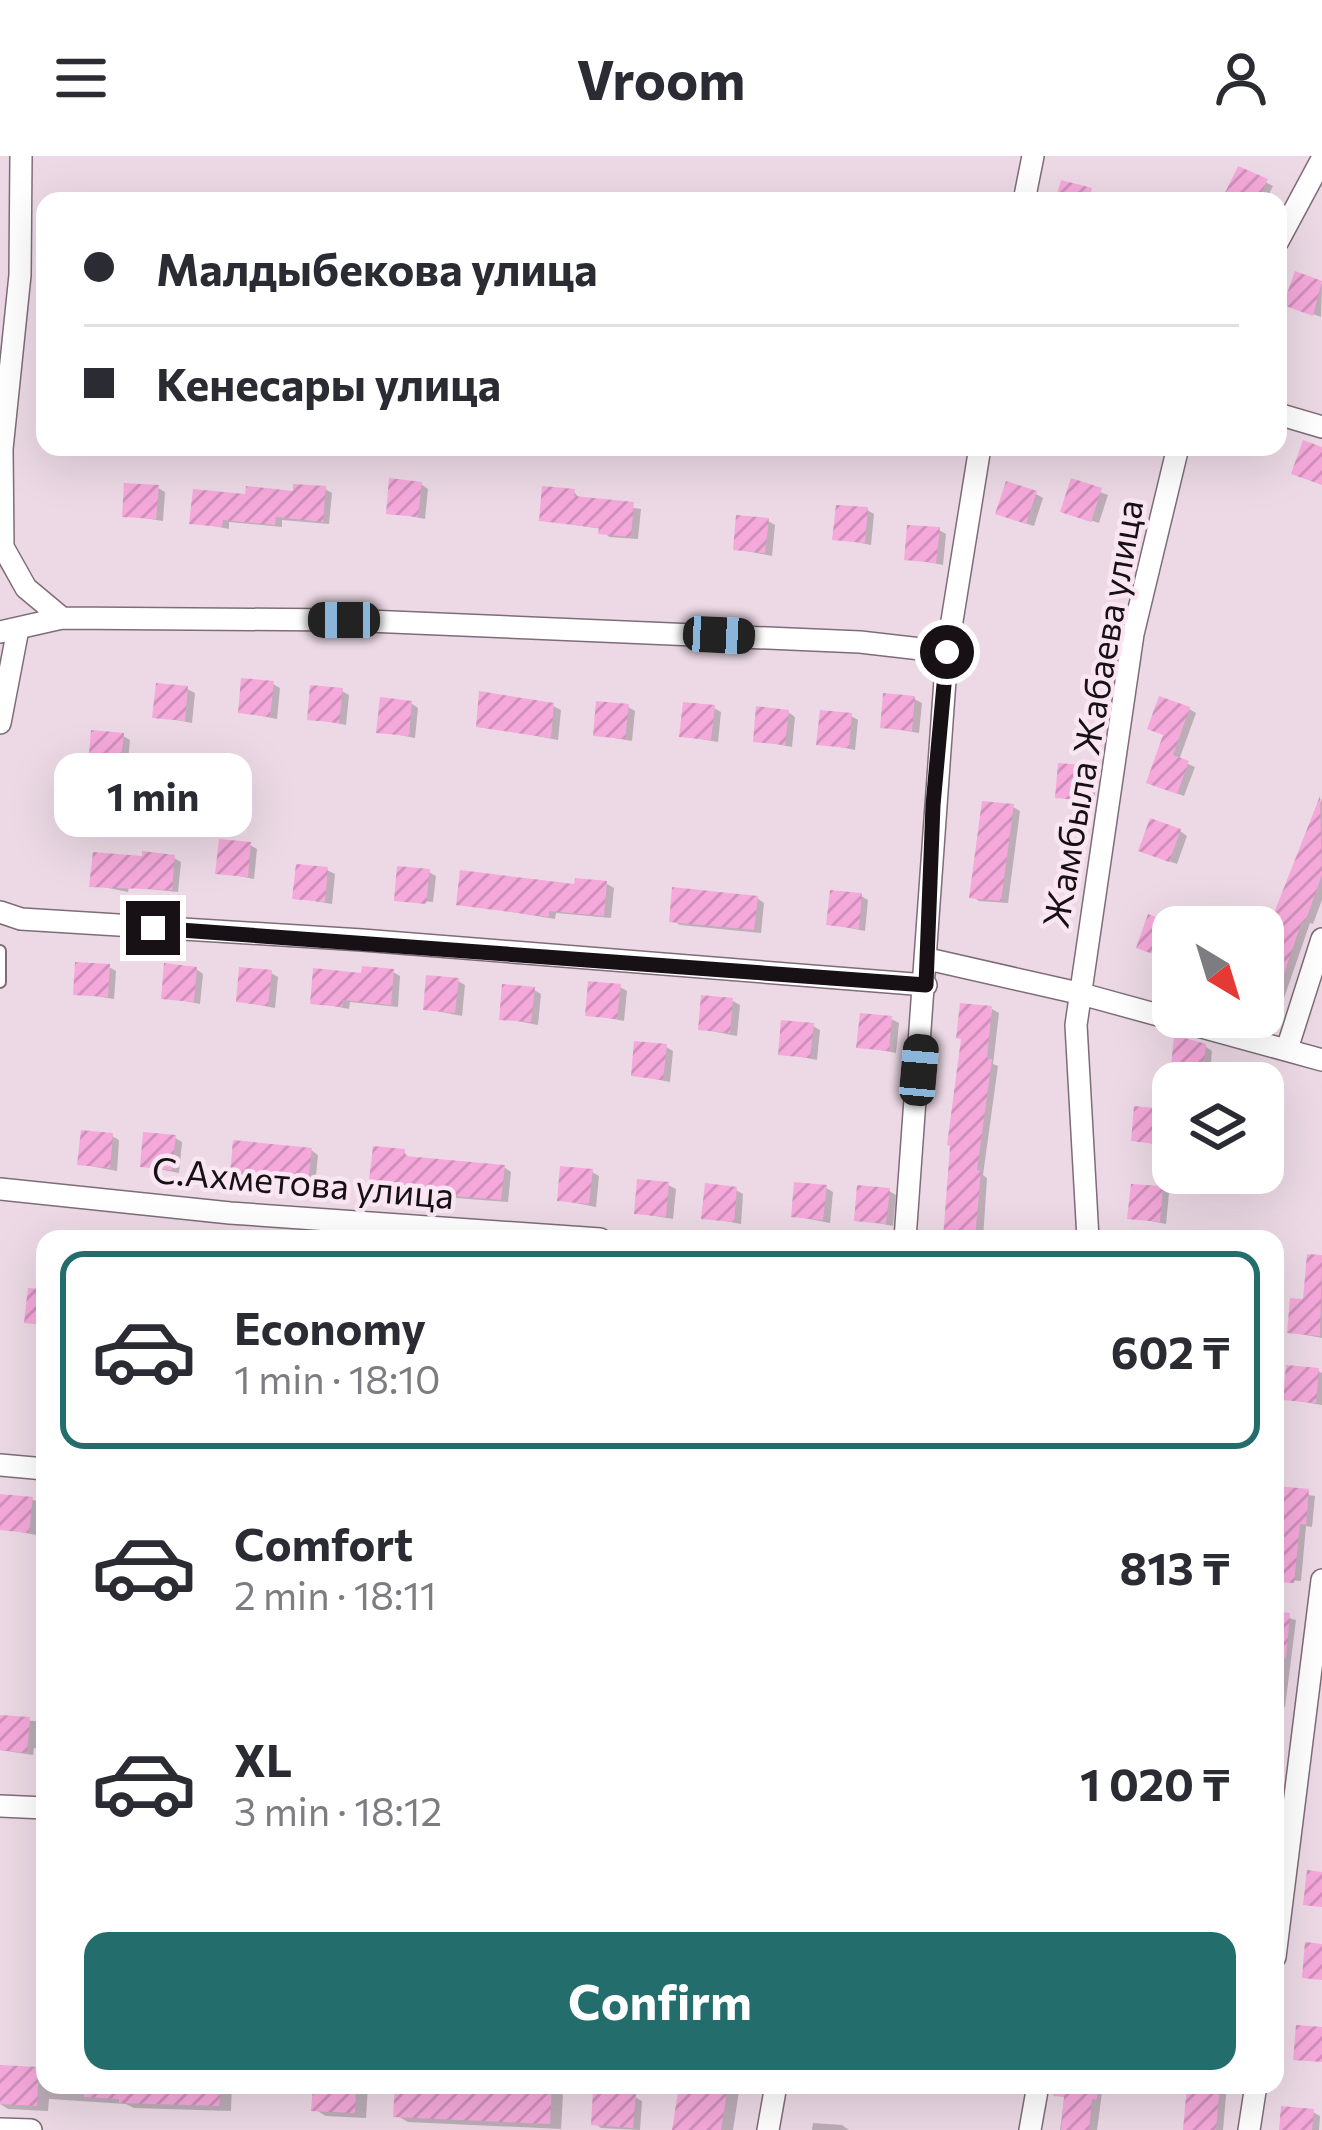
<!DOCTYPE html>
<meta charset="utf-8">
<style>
:root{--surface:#fff;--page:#f2f2f3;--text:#2b2b33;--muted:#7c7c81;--line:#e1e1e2;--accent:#236e6d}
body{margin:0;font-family:Commissioner,sans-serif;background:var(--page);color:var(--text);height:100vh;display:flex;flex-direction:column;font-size:45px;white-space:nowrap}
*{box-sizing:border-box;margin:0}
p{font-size:39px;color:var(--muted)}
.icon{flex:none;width:66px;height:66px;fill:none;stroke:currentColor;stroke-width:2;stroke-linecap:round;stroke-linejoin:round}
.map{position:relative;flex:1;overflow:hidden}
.side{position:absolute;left:36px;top:1074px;width:1248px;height:864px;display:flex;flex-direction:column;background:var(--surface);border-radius:24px;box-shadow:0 12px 48px #0002}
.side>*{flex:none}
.banner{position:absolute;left:36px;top:36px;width:1251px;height:264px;border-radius:24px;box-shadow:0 12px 48px #0002;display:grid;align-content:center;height:264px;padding:0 48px;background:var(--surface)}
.needle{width:78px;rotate:142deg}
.controls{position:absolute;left:1152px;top:750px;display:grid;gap:24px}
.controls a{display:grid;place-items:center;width:132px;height:132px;border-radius:24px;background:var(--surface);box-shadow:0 12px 48px #0002;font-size:60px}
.end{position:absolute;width:54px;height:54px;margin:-27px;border:15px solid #171014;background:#fff;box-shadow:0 0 0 6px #fff}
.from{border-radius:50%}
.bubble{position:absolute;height:84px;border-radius:24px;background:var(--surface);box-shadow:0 12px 48px #0002;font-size:39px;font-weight:700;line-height:84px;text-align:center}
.car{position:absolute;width:36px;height:72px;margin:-36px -18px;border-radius:15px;box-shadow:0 0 9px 3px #0007;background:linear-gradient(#222 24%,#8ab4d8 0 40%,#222 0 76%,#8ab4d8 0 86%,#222 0)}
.banner b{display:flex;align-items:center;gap:42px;height:114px;font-size:45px}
.banner b+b{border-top:3px solid var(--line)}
.banner i{width:30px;height:30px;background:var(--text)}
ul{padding:21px 0 0;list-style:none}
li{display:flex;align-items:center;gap:36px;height:198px;margin:0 24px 18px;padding:0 24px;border:6px solid transparent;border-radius:24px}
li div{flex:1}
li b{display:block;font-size:45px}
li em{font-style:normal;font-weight:700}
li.on{border-color:var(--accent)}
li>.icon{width:108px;height:108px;stroke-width:1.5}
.button{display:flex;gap:24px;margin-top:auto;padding:24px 48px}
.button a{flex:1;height:138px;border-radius:24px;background:var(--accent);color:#fff;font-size:48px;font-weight:700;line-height:138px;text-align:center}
header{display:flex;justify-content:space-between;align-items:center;height:156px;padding:0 48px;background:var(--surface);font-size:54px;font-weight:700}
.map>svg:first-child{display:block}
.shadow{fill:#0003}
.building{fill:url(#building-hatch)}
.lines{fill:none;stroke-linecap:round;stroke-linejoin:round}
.lane-casing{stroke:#7e6d78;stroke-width:14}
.street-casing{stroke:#7e6d78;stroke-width:24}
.lane{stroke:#fff;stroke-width:10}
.street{stroke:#fff;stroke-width:21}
.route{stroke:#171014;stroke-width:15}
.labels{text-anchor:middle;stroke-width:9;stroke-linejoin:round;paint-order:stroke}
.street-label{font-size:36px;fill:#171014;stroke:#fae6f2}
</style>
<header><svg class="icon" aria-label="menu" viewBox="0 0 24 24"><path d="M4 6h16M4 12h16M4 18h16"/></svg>Vroom<svg class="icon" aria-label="person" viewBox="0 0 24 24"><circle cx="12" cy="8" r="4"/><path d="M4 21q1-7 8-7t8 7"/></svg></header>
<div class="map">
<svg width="1322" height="1974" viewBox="0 0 1322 1974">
<defs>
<pattern id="building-hatch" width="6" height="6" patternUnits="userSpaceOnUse" patternTransform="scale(3)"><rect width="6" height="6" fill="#f5a9db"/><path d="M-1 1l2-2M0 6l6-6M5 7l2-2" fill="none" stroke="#d190bb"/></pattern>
</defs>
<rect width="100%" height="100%" fill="#ecd9e5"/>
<path class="shadow" d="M1239,13L1273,30L1265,45H1223Z
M1296,119L1322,128L1321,161L1293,151Z
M687,291H722V296L693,295Z
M1073,326L1108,339L1099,367L1071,358Z
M421,328L428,333L425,363L389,356Z
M158,332L165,336L163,365L125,359Z
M325,333L332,337L329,368L282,364V371L229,366V373L193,366L248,341Z
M574,336L581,344L641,353L638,383L609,381L602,373L542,364Z
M1036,338L1043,342L1034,370L1006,361Z
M867,354L874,358L871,389L835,382Z
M768,365L775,369L772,400L736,393Z
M939,374L946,378L943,409L907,402Z
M273,528L280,532L277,563L241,556Z
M187,533L195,537L192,567L155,560Z
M342,535L349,539L346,569L310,562Z
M914,543L922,547L919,577L883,571Z
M411,547L418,552L415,582L379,575Z
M553,550L561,554L558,584L479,569Z
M628,551L635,555L632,585L596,579Z
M714,552L721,556L718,586L682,580Z
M1189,553L1196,557L1179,604L1195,611L1184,640L1157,630Z
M788,556L795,561L792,591L756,584Z
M851,560L858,564L855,594L820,587Z
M123,580L130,584L127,615L91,607Z
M1090,613L1097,617L1094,647L1058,641Z
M1322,642V744L1313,768L1310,767L1275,868L1256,861H1263V787Z
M1013,651L1020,655L1008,747L979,745L972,740Z
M1180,675L1187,680L1177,708L1149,698Z
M250,689L257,693L254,723L218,716Z
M174,702L181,706L178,736L129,731L128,736L93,729Z
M327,714L335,718L332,748L296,742Z
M429,716L436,720L433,746L400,743Z
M607,728L614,732L611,762L556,757L555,763L459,747Z
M861,740L868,744L865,775L829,768Z
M757,742L764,747L761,777L680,769L672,764Z
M109,811L116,815L114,843L76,837Z
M196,813L203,818L200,848L164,841Z
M393,816L400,820L398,851L350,846L349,853L313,846L364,820Z
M271,817L278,821L275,852L239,845Z
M458,825L465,829L462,860L426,853Z
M620,831L627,835L624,865L588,858Z
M534,834L541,838L538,869L502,862Z
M733,845L740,849L737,880L701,873Z
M992,853L999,857L993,908L998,910L983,1019L987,1022L983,1083H947Z
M891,863L899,867L896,897L860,890Z
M813,870L820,874L817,904L781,897Z
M1205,890L1212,895L1210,916L1174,909Z
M666,891L673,895L670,926L634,919Z
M1166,956L1173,960L1170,991L1134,984Z
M112,980L119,984L117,1015L80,1008Z
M175,982L182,986L179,1017L143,1010Z
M311,994L318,999L315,1029L240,1021L233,1017Z
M404,996L411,1004L504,1011L511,1016L508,1046L430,1040L423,1032L372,1024Z
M592,1016L599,1020L596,1051L560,1044Z
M668,1029L676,1033L673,1063L637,1057Z
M826,1032L833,1036L830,1067L794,1060Z
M1162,1033L1169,1037L1166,1068L1130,1061Z
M736,1034L743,1038L741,1068L704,1061Z
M889,1035L896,1039L893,1070L857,1063Z
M1310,1101L1322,1102V1182L1290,1176L1305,1147Z
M1318,1215L1322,1217V1249L1286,1243Z
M1279,1334L1315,1340L1312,1371L1306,1370L1301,1425L1275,1423Z
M3,1342L45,1345V1372L37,1371L36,1379L0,1372Z
M1275,1458L1296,1464L1285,1551L1275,1550Z
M0,1562L45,1566V1593L34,1592L33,1599L0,1594Z
M44,1680L45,1681V1713L41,1711Z
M0,1912L45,1915V1929H232L231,1955L134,1952L126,1948L49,1943L48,1955L8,1953L0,1948Z
M316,1929H368L366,1962L326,1960L314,1953Z
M398,1929L551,1932L563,1939L561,1973L408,1966L396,1959Z
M682,1929H740L733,1974H675Z
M1066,1929H1103L1097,1974H1060Z
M1190,1929H1227L1223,1974H1186Z
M635,1941L642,1945L640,1974L601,1972L594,1967Z
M1313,1956L1320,1960L1319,1974H1282Z
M813,1967L842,1969L849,1974H812Z"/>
<path class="building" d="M1238,10L1268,23L1258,45H1221Z
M1061,24L1092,32L1089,45H1055Z
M1295,115L1322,125L1313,160L1283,149Z
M1303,284L1322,291V329L1291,318Z
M389,322L422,326L418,361L386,358Z
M1071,322L1102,332L1091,366L1060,356Z
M1006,325L1037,335L1026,368L995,358Z
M124,327L159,329L156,363L122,361Z
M293,328L326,330L323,366L276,361L275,369L223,364L222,371L189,368L193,333L245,338L246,330L293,335Z
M542,330L575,333L574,340L634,346L631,381L598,378L599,372L539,365Z
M836,349L868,351L865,387L832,384Z
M736,359L769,362L765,397L733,394Z
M907,369L940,371L936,407L904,404Z
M241,522L274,525L270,561L238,557Z
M156,527L188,530L185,565L152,562Z
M310,529L343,532L339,567L307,564Z
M479,535L554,547L551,582L476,571Z
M883,537L915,540L912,575L880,572Z
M1159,540L1190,551L1173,599L1189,605L1177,638L1146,627L1163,579L1147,573Z
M380,541L412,545L409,580L376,577Z
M596,545L629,548L625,583L593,580Z
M683,546L715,549L711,584L679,581Z
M756,550L789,554L785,589L753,586Z
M820,554L852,557L849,592L816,589Z
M91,574L124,577L120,612L88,609Z
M1058,607L1091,610L1087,645L1055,642Z
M1320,640L1322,719L1305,766L1302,765L1265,873L1263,773L1267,775Z
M982,645L1014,648L1001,745L969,742Z
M1150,662L1181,673L1169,706L1138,695Z
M219,683L251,686L248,721L215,718Z
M142,695L175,699L172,734L89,731L93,696L142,700Z
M296,708L328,711L325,746L292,743Z
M397,710L430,713L426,748L394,745Z
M460,714L574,728L575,722L607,725L604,760L549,755V761L456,749Z
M672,731L758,740L754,774L669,766Z
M830,734L862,737L859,773L826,769Z
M1148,758L1173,767V785L1167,803L1136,792Z
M75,806L110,808L108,841L73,839Z
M164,807L197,811L194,846L161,843Z
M362,810L394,813L391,849L343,844L342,851L310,848L313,812L361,817Z
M239,811L272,814L268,850L236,846Z
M426,819L459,822L455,857L423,854Z
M588,825L621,828L617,863L585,860Z
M502,828L535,831L531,866L499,864Z
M701,839L733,842L730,877L698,874Z
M960,847L992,850L987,903H992L977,1014L981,1015L975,1083H943L950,990L947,989L961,883L956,882Z
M860,857L892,860L889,895L856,892Z
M781,864L814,867L810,902L778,899Z
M1174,879L1206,888L1203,914L1171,911Z
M634,885L667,888L663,924L631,920Z
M1134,950L1167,953L1163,989L1131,985Z
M81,974L113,977L110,1012L77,1009Z
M143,976L176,979L172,1014L140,1011Z
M233,984L312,992L308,1027L230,1019Z
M373,990L405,993V1000L505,1009L501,1044L419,1037L420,1030L369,1025Z
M560,1010L593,1013L589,1048L557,1045Z
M637,1023L669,1026L666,1061L634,1058Z
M794,1026L827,1029L823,1064L791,1061Z
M705,1027L737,1031L734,1066L701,1063Z
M1131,1028L1163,1030L1160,1066L1127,1063Z
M857,1029L890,1032L886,1068L854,1065Z
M1307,1098L1322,1099L1320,1180L1287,1177L1290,1142L1303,1143Z
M28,1132L45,1133V1169L24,1167Z
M1286,1209L1319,1212L1316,1247L1283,1244Z
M1277,1330L1309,1333L1306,1369L1300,1368L1294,1427L1275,1426Z
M0,1338L33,1341L29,1377L0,1374Z
M1275,1455L1290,1457L1286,1502H1275Z
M0,1559L30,1561L27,1597L0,1594Z
M1307,1714L1322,1716V1751L1303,1749Z
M1305,1786L1322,1788V1824L1302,1822Z
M1296,1869L1322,1871V1906L1293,1904Z
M0,1909L39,1911L37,1950L0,1948Z
M84,1929H221L219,1950L119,1947V1943L84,1941Z
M313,1929H356L355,1957L311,1955Z
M395,1929H552L550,1968L393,1961Z
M679,1929H728L721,1974H672Z
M1054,1929H1098L1097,1944L1092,1943L1089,1974H1061L1064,1941L1053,1940Z
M1187,1929H1220L1216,1974H1183Z
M593,1935L636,1938L633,1972L591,1969Z
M1281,1950L1314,1953L1312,1974H1279Z"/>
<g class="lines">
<defs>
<path id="lane" d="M0,795V826"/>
<path id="street" d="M21,0L20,119L2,293L3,391L26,432L62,462
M1024,45L1033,0
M1278,85L1322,3
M1278,258L1322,271
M0,476L62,462L344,464L860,486L947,496
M0,567L18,473
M0,756L21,763L362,784L926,829
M928,803L1078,837L1322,904
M1287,893L1322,783
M0,1033L230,1057L600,1083
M905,1083L947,496L980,291
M1088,1083L1076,869L1133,478L1178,291
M0,1309L45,1313
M0,1650L45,1652
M1275,1801L1322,1424
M0,1973L31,1974
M768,1974L776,1929
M1030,1974L1038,1929
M1249,1974L1256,1929"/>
</defs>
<use href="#lane" class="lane-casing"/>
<use href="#street" class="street-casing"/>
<use href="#lane" class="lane"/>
<use href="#street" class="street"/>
</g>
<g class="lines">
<path class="route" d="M153,772L926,829L933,649L947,496"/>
</g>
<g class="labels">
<g class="street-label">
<text transform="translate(1093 558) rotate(-80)" y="13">Жамбыла Жабаева улица</text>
<text transform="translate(303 1027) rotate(5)" y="13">С.Ахметова улица</text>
</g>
</g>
</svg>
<div class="controls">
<a><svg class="needle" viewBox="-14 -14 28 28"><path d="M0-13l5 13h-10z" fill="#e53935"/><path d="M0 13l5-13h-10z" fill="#7c7c81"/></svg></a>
<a><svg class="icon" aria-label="layers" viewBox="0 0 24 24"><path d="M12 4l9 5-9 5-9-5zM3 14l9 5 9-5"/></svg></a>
</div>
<i class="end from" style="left:947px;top:496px"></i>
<i class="end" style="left:153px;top:772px"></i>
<div class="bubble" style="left:54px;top:597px;width:198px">1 min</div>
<i class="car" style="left:344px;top:464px;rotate:270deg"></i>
<i class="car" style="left:719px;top:479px;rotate:93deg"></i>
<i class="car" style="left:919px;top:914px;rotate:5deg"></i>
<div class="banner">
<b><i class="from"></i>Малдыбекова улица</b>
<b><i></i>Кенесары улица</b>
</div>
<section class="side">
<ul>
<li class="on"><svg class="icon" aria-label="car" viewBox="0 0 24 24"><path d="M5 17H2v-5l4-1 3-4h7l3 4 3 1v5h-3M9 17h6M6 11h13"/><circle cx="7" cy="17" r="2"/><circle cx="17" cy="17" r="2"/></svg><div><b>Economy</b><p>1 min · 18:10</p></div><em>602 ₸</em></li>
<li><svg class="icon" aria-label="car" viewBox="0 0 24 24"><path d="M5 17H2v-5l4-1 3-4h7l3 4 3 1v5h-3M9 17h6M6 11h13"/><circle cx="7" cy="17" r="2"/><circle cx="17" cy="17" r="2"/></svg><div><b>Comfort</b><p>2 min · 18:11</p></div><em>813 ₸</em></li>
<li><svg class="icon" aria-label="car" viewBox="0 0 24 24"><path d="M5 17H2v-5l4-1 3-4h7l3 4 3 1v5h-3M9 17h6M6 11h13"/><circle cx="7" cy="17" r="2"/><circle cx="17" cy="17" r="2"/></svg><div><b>XL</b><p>3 min · 18:12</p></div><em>1 020 ₸</em></li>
</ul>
<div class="button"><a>Confirm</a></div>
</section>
</div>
